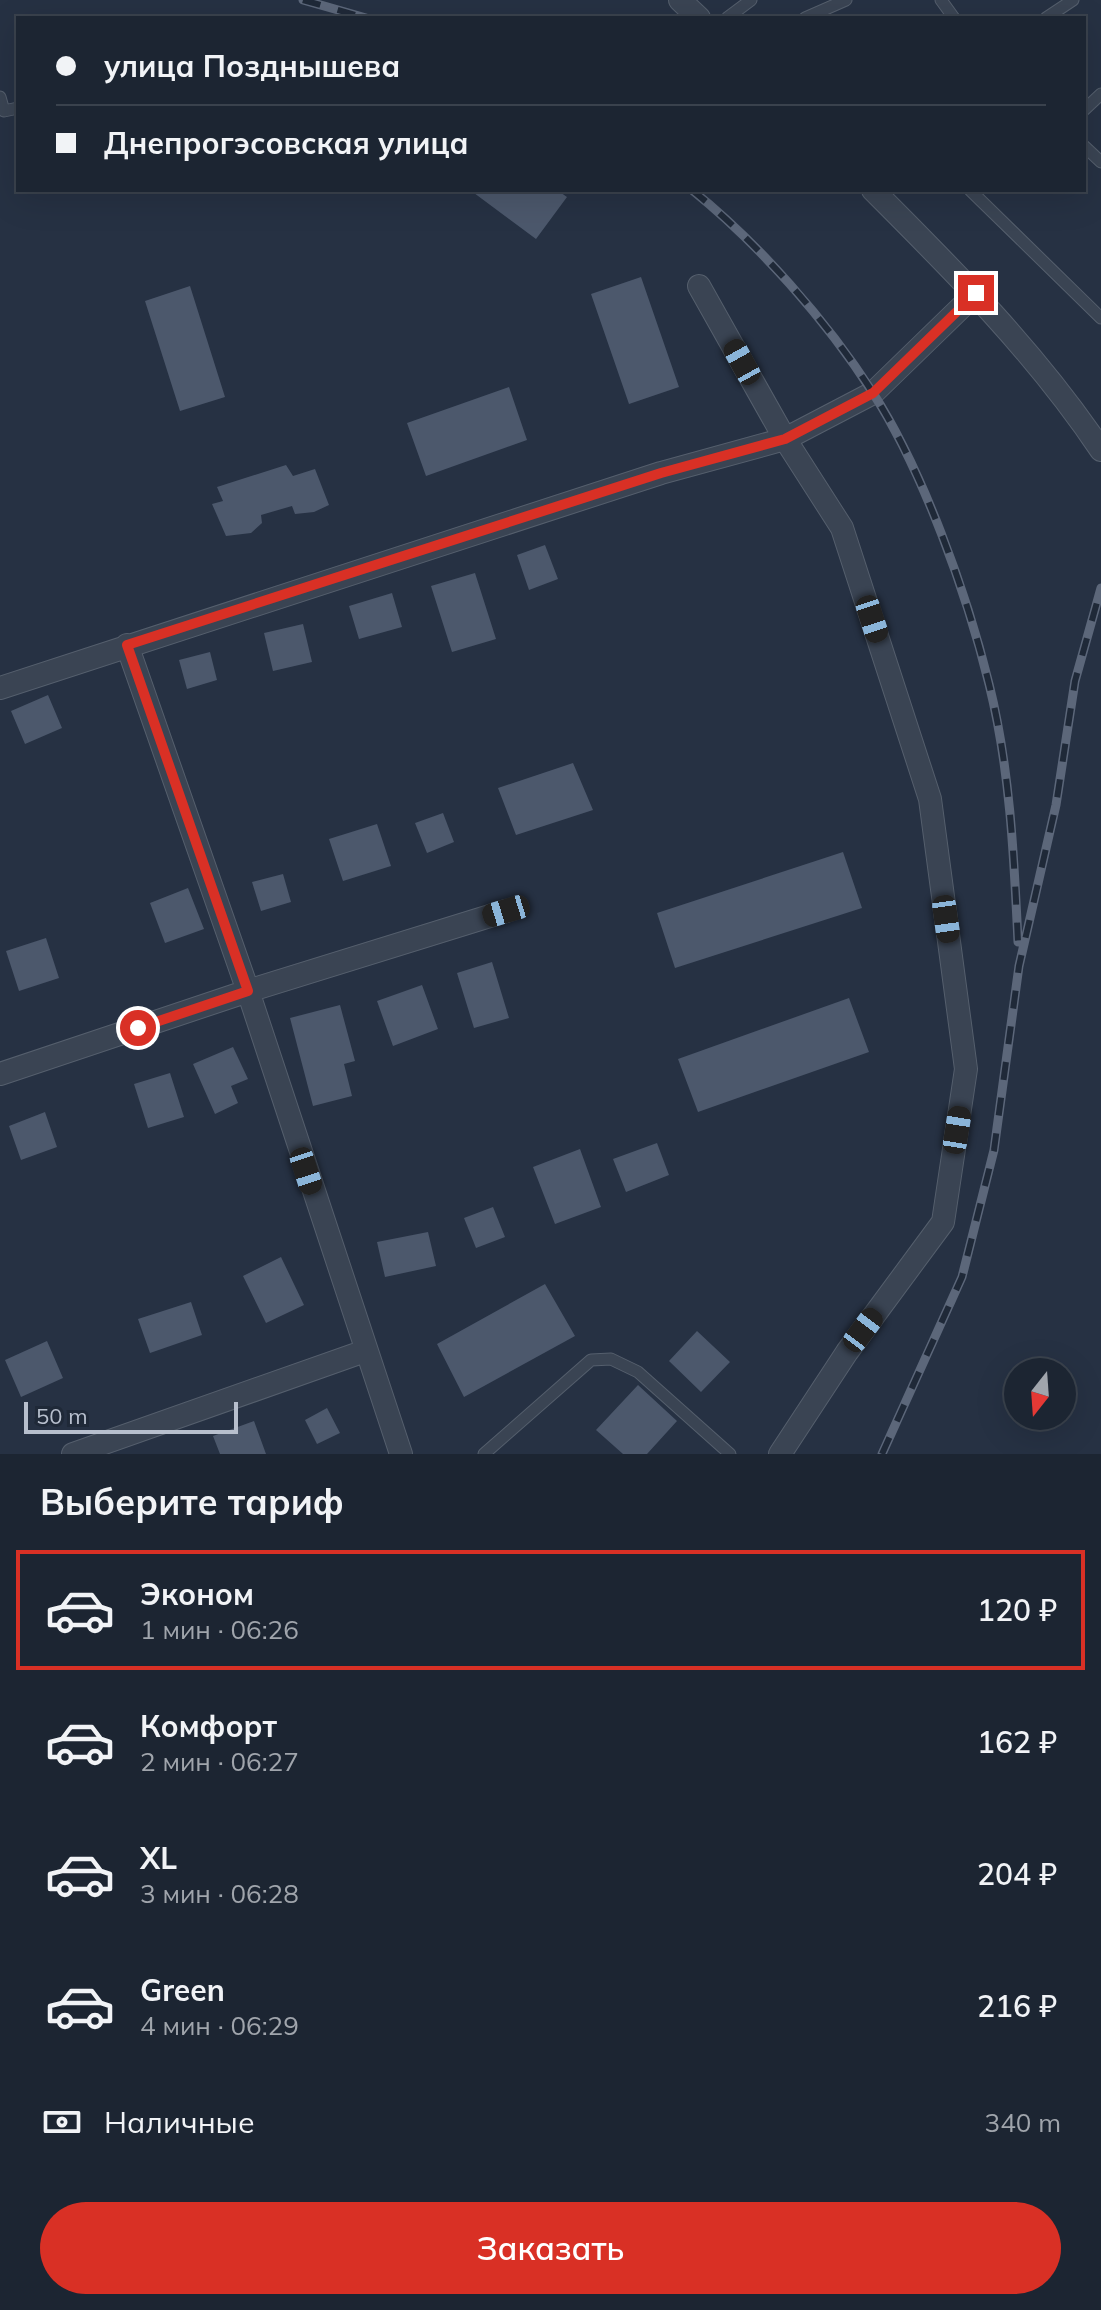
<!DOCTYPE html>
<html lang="ru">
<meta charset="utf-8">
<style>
:root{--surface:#1c2532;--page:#29313e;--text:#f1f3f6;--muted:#a0a5ac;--line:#3a424d;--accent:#d93025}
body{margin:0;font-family:Mulish,sans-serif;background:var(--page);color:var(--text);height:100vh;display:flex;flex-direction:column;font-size:30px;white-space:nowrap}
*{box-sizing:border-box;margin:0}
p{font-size:26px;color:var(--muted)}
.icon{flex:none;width:44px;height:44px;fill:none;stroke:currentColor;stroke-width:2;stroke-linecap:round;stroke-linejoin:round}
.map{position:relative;height:1454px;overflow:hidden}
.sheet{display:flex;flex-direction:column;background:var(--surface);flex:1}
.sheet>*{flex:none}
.guide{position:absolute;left:16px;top:16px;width:1070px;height:176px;border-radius:0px;box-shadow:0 8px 32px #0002,0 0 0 2px var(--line);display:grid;align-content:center;height:176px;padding:0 40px;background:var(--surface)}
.needle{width:52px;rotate:197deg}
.buttons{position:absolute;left:1004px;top:1358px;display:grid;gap:16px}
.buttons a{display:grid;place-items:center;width:72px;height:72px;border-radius:50%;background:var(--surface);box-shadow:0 8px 32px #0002,0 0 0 2px var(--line);font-size:40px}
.scale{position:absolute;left:24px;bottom:20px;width:214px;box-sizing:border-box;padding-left:8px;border:4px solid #b7bfcd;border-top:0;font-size:22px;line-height:28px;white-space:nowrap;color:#b7bfcd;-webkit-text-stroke:6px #1f2938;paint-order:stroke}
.end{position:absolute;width:36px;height:36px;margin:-18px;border:10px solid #d93025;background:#fff;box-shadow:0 0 0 4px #fff}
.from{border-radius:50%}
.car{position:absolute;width:24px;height:48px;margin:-24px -12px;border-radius:10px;box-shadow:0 0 6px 2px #0007;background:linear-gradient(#222 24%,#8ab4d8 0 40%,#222 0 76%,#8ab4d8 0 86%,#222 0)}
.guide b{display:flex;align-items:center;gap:28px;height:76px;font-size:30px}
.guide b+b{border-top:2px solid var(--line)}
.guide i{width:20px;height:20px;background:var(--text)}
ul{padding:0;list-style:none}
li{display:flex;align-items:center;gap:24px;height:120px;margin:0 16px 12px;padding:0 24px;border:4px solid transparent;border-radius:0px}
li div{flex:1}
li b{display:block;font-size:30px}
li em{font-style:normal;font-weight:600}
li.active{border-color:var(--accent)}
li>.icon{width:72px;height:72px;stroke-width:1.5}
h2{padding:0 40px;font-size:36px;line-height:96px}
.pay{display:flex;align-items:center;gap:20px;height:88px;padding:0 40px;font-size:30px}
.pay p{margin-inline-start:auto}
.cta{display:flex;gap:16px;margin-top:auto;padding:16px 40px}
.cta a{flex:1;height:92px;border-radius:48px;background:var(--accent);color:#fff;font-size:32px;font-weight:600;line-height:92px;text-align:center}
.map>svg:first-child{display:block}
.building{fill:#4c586c}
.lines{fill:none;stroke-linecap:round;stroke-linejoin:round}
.lane-casing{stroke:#555f6d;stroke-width:13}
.street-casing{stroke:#555f6d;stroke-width:24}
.lane{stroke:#3a4453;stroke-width:11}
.street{stroke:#3a4453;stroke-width:22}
.rail-casing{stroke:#5c677a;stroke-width:9}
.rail{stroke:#1f2938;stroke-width:6;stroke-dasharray:18;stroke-linecap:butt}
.route{stroke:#d93025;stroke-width:10}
</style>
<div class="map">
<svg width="1101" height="1454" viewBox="0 0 1101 1454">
<rect width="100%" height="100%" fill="#263143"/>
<path class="building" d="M470,190H557L567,197L536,239Z
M641,277L679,387L629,404L591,294Z
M190,286L225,397L180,411L145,301Z
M509,387L527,440L426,476L407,423Z
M286,465L293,476L315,469L329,505L314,512L295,514L292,506L261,515L262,523L251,533L226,536L212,504L223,501L217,487Z
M545,545L558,579L529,590L517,555Z
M475,573L496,639L452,652L431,586Z
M392,593L402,627L359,639L349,606Z
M303,624L312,662L273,671L264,633Z
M210,652L217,680L187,689L179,660Z
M48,695L62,728L25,744L11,711Z
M573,763L593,810L516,835L498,788Z
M443,813L454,842L427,853L415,823Z
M377,824L391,866L343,881L329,839Z
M843,852L862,908L675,968L657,913Z
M283,874L291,902L261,911L252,882Z
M188,888L204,929L165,943L150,903Z
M46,938L59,978L19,991L6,951Z
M492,962L509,1018L474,1028L457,973Z
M422,985L438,1029L393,1046L377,1001Z
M849,998L869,1052L698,1112L678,1059Z
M340,1005L355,1061L344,1064L352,1096L313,1106L290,1018Z
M233,1047L248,1079L231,1086L238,1103L215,1114L193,1064Z
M170,1073L184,1117L148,1128L134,1084Z
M45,1112L57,1147L21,1160L9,1126Z
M657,1143L669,1175L626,1192L613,1159Z
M580,1149L601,1207L555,1224L533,1167Z
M493,1207L505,1237L476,1248L464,1218Z
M428,1232L436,1266L385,1277L377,1242Z
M281,1257L304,1305L266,1323L243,1276Z
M545,1284L575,1336L464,1397L437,1344Z
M191,1302L202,1335L150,1353L138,1319Z
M697,1331L730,1362L701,1392L669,1361Z
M47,1341L63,1378L21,1397L5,1360Z
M638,1385L677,1421L647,1454H623L596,1430Z
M327,1408L340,1433L317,1444L305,1420Z
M254,1421L266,1454H220L213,1436Z"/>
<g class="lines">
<defs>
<path id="lane" d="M941,0L954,18
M727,18L751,0
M805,18L846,0
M1046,18L1073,0
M0,97L4,111L18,108
M1084,110L1101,94
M1084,146L1101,162
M970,190L1101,318
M484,1454L591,1360L611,1359L638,1372L730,1454"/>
<path id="street" d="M680,0L699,18
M873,190C955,272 1036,353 1101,450
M699,286L785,439L842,528L930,799L966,1069L943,1222L847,1352L780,1454
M127,645L248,991L401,1454
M0,688L661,473L785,439L873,393L976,293
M0,1074L248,991L506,911
M73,1454L365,1351"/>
</defs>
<use href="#lane" class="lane-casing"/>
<use href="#street" class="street-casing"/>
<use href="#lane" class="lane"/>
<use href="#street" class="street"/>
<defs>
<path id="rail" d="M303,0L366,18
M692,190C758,243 827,321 873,393C923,471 967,594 989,684C1010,768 1014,857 1018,942
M882,1454L962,1277L994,1150L1019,966L1056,805L1075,681L1101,588"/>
</defs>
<use href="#rail" class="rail-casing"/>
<use href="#rail" class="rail"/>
</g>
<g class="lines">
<path class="route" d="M138,1028L248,991L127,645L661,473L785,439L873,393L976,293"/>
</g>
</svg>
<div class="buttons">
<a><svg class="needle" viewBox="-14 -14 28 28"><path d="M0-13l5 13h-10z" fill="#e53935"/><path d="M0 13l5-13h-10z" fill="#a0a5ac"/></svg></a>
</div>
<div class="scale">50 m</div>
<i class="end from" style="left:138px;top:1028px"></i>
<i class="end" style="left:976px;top:293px"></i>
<i class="car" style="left:742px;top:362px;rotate:331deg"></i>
<i class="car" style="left:872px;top:619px;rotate:162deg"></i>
<i class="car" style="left:506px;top:911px;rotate:253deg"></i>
<i class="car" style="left:946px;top:919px;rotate:172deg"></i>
<i class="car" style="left:957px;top:1130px;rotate:9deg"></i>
<i class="car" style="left:306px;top:1171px;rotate:162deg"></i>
<i class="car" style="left:863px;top:1330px;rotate:37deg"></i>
<div class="guide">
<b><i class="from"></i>улица Позднышева</b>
<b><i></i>Днепрогэсовская улица</b>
</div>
</div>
<section class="sheet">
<h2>Выберите тариф</h2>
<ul>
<li class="active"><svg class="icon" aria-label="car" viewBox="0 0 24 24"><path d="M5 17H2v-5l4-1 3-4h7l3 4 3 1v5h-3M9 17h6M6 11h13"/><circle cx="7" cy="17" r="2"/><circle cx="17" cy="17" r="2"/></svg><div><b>Эконом</b><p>1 мин · 06:26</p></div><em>120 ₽</em></li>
<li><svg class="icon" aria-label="car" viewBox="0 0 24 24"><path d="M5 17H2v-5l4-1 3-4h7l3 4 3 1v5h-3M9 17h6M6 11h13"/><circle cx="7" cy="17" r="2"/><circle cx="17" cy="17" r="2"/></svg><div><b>Комфорт</b><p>2 мин · 06:27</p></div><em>162 ₽</em></li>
<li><svg class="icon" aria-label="car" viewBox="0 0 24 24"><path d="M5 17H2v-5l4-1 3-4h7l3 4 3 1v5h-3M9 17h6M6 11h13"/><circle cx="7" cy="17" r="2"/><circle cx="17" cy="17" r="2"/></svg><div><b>XL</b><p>3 мин · 06:28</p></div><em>204 ₽</em></li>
<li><svg class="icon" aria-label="car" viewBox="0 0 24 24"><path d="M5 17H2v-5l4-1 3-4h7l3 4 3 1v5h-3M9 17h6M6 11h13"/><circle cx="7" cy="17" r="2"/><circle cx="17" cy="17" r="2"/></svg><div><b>Green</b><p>4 мин · 06:29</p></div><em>216 ₽</em></li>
</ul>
<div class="pay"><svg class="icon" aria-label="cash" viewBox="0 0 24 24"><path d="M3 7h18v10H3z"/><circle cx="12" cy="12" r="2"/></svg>Наличные<p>340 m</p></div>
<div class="cta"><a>Заказать</a></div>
</section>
